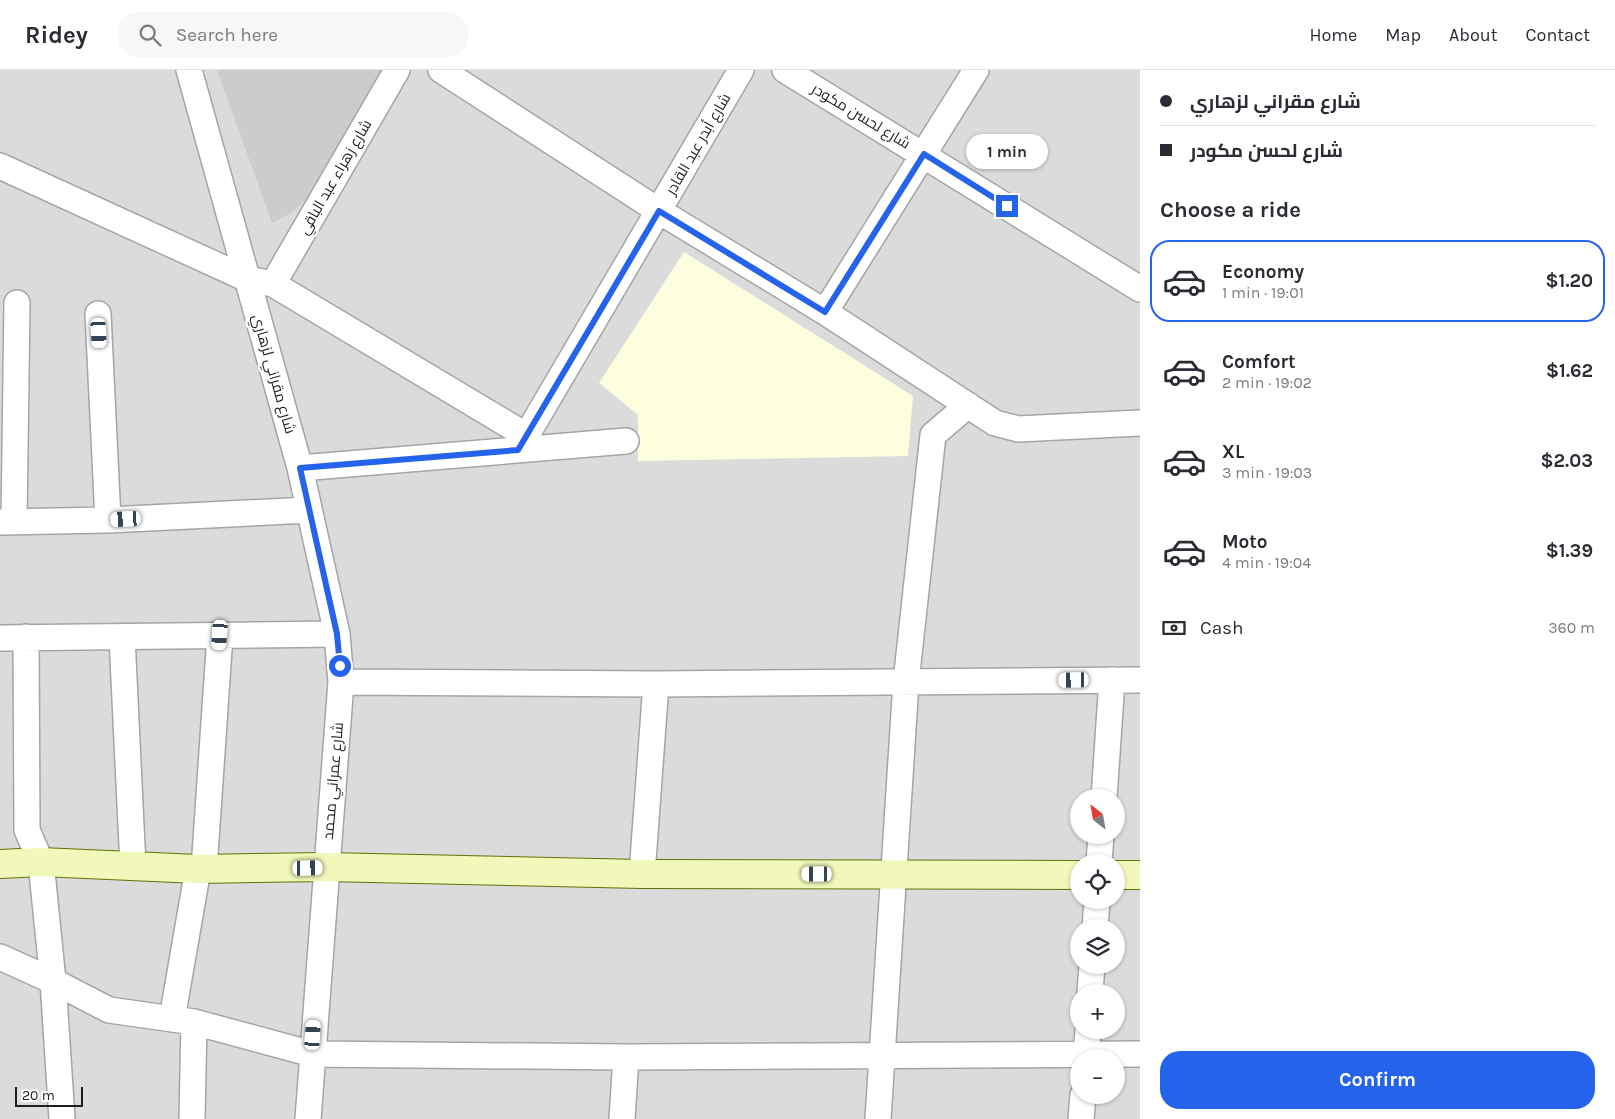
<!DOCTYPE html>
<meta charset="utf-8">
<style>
:root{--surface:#fff;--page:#f7f7f7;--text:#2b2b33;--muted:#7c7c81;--line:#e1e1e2;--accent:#2563eb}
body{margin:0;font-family:Karla,Cairo,sans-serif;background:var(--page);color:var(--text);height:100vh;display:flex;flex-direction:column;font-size:19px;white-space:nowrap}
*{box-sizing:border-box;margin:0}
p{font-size:16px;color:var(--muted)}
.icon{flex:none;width:28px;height:28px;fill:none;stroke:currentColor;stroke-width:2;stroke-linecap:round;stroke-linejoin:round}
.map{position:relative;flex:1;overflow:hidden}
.sheet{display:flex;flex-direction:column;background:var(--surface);width:475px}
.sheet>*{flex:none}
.guide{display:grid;align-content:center;height:110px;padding:0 20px;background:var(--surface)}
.needle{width:32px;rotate:329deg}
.buttons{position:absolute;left:1070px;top:719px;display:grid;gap:10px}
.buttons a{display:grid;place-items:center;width:55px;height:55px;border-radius:50%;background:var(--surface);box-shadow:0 1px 4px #0004;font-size:25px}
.scale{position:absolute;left:15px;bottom:12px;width:68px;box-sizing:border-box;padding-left:5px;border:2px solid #1e1e1e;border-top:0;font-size:14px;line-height:18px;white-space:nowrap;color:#1e1e1e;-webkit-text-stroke:4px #fff;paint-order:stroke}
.end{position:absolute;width:22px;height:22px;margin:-11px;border:6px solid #2563eb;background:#fff;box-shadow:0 0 0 2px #fff}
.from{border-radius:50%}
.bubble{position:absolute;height:35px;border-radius:18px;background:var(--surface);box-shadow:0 1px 4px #0004;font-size:16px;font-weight:700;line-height:35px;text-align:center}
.car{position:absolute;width:15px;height:30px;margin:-15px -8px;border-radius:6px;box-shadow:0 0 4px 1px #0007;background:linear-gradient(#fff 24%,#345 0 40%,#fff 0 76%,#345 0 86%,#fff 0)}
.guide b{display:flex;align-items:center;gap:18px;height:48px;font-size:19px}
.guide b+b{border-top:1px solid var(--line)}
.guide i{width:12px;height:12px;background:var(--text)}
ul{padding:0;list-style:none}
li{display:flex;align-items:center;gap:15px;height:82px;margin:0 10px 8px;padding:0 10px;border:2px solid transparent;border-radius:20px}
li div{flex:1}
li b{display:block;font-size:19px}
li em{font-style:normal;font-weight:700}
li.active{border-color:var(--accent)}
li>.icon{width:45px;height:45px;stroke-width:1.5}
h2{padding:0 20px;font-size:22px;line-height:60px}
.pay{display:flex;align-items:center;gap:12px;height:55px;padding:0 20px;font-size:19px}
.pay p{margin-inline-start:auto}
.button{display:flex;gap:10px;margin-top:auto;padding:10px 20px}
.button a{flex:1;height:58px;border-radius:20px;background:var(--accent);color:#fff;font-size:20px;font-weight:700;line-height:58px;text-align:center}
header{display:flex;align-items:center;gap:30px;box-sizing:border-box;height:70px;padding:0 25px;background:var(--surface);border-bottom:1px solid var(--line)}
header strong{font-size:24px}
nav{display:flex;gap:28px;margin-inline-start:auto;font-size:18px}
.search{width:350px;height:45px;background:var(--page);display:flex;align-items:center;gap:12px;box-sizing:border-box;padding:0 18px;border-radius:20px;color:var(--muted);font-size:19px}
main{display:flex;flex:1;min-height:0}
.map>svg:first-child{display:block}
.residential{fill:#dcdbdb;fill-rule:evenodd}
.education{fill:#fcfede}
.religious{fill:#ccc}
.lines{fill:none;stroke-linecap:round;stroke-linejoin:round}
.street-casing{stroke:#a5a5a5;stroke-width:28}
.secondary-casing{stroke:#607208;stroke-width:30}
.street{stroke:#fff;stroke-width:25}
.secondary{stroke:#f1f8b9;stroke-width:28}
.route{stroke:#2563eb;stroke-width:6}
.labels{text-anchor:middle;stroke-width:4.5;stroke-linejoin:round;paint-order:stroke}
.street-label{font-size:15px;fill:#1e1e1e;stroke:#fff}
</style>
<header>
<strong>Ridey</strong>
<div class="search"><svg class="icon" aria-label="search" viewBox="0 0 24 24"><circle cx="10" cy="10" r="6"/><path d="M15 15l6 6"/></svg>Search here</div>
<nav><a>Home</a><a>Map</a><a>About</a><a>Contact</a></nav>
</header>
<main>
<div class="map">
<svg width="1140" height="1049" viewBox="0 0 1140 1049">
<rect width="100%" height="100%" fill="#efece4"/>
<path class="residential" d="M0,0H1140V1049H0ZM1079,728H1116V765H1079ZM1079,792H1116V830H1079ZM1079,858H1116V895H1079ZM1079,922H1116V960H1079ZM1079,988H1116V1025H1079Z"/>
<path class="education" d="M684,182L913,326L908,386L638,391V345L599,313Z"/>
<path class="religious" d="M217,0H388L313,123L292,143L272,153Z"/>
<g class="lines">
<defs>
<path id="street" d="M189,0L300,398L337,564L341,612L308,1049
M441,0L659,141L825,242L995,353L1018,359L1140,353
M785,0L1140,219
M0,96L247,209L273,214L527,366
M273,214L397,0
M825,242L976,0
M98,244L108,450
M518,380L741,0
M300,398L626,371
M14,451L17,233
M0,452L108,450L309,440
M26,567L27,760L41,792L53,911L62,1049
M122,567L133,797
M0,568L337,564
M341,612L656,614L1140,610
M1104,728L1112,610
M1099,792L1101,765
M204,799L220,565
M642,804L656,614
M1095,858L1097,830
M0,887L53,911L109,940L194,952L312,984L626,987L1140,984
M1090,922L1092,895
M172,949L198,799
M1086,988L1088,960
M192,1049L194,952
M622,1049L626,987
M878,1049L906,612L933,365L968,335
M1081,1049L1083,1025"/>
<path id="secondary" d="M0,794L41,792L198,799L325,797L642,804L1079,805
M1116,805H1140"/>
</defs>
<use href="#street" class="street-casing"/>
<use href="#secondary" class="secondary-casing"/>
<use href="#street" class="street"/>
<use href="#secondary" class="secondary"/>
</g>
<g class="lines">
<path class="route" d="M340,596L337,564L300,398L518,380L659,141L825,242L924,84L1007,136"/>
</g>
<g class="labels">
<g class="street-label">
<text transform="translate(861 46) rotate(31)" y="5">شارع لحسن مكودر</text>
<text transform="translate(698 74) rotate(-60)" y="5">شارع أبدر عبد القادر</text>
<text transform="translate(335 107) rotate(-60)" y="5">شارع زهراء عبد الباقي</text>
<text transform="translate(274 304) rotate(74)" y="5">شارع مقراني لزهاري</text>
<text transform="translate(333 711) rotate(-85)" y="5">شارع عمراني محمد</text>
</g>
</g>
</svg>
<div class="buttons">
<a><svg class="needle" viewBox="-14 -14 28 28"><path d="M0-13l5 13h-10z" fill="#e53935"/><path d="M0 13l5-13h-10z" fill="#7c7c81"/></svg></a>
<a><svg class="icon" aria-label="locate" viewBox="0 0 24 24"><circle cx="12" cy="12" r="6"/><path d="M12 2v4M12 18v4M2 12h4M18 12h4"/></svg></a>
<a><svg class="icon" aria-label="layers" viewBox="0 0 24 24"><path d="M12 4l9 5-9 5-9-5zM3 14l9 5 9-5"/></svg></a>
<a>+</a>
<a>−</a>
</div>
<div class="scale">20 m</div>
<i class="end from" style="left:340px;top:596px"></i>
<i class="end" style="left:1007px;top:136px"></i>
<div class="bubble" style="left:966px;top:64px;width:82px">1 min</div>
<i class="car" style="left:99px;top:263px;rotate:177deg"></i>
<i class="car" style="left:126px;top:449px;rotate:267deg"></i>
<i class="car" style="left:220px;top:565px;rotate:184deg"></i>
<i class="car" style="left:1074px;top:610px;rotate:269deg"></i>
<i class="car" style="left:308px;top:798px;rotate:89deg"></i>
<i class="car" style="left:817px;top:804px;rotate:270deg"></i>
<i class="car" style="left:313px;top:965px;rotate:4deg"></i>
</div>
<section class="sheet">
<div class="guide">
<b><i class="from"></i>شارع مقراني لزهاري</b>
<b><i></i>شارع لحسن مكودر</b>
</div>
<h2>Choose a ride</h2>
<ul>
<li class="active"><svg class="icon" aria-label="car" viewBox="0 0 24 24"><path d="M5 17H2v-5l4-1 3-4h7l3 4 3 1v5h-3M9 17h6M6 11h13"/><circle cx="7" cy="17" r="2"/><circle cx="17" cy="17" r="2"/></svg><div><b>Economy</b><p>1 min · 19:01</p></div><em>$1.20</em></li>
<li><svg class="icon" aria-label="car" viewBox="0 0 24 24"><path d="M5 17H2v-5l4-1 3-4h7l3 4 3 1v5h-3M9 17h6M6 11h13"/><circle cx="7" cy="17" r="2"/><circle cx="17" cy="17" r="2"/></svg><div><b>Comfort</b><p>2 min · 19:02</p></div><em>$1.62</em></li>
<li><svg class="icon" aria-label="car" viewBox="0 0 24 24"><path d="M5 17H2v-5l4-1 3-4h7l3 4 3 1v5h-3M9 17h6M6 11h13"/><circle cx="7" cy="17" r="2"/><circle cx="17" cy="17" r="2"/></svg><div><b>XL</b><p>3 min · 19:03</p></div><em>$2.03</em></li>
<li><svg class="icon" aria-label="car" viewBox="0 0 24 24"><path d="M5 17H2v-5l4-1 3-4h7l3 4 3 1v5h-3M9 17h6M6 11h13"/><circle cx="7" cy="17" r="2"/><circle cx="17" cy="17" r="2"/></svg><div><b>Moto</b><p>4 min · 19:04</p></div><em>$1.39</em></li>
</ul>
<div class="pay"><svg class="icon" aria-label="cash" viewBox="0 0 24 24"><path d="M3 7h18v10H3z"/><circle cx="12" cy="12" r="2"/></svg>Cash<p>360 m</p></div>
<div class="button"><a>Confirm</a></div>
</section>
</main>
